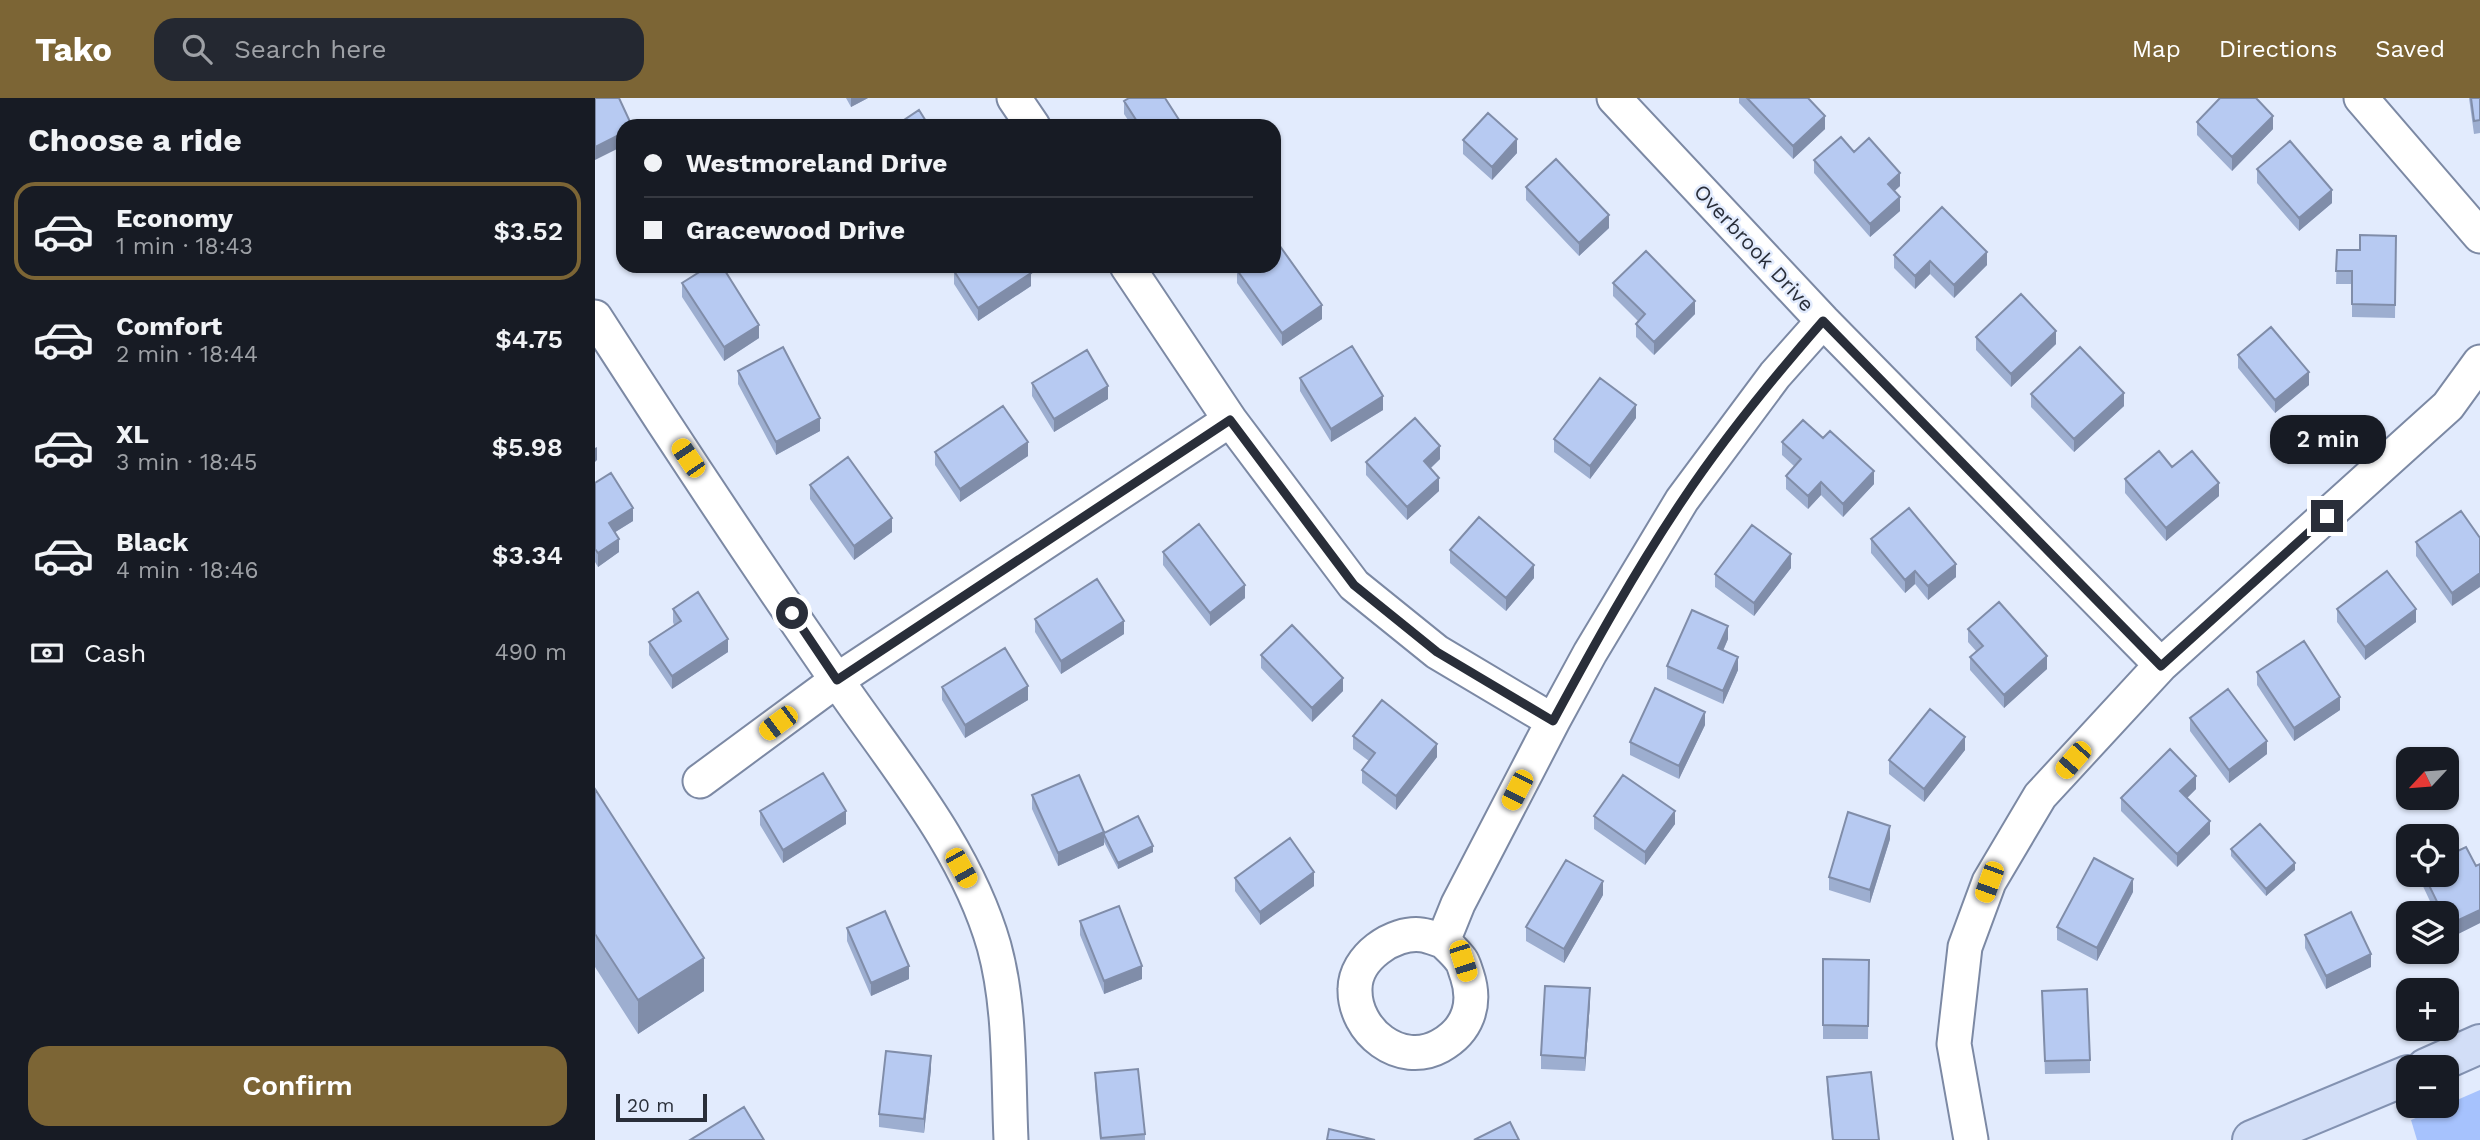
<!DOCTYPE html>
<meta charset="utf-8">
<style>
:root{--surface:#171b24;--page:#242831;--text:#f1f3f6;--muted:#9ea1a6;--line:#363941;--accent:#7c6535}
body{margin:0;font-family:"Work Sans",sans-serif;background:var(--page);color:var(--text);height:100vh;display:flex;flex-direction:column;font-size:26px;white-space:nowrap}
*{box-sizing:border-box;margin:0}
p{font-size:23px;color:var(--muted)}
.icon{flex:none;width:38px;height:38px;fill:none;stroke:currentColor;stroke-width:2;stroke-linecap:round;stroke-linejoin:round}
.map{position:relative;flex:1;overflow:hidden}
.details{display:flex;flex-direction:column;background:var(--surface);width:595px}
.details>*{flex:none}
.top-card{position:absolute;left:21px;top:21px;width:665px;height:154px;border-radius:21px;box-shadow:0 2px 5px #0004;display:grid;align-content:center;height:154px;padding:0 28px;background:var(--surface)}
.needle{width:46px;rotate:244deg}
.buttons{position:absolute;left:1801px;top:649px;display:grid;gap:14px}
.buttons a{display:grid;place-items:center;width:63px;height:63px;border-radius:14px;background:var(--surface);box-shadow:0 2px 5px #0004;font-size:35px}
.scale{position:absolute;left:21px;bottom:18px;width:91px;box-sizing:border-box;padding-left:7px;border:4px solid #292e39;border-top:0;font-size:19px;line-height:24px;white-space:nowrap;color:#292e39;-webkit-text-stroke:5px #e2ebfd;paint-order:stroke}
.end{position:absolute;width:32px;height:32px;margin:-16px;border:9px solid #292e39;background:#fff;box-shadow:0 0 0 4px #fff}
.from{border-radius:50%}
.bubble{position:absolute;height:49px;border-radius:21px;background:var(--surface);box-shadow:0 2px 5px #0004;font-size:23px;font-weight:600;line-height:49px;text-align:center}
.car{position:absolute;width:21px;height:42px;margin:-21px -10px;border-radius:9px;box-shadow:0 0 5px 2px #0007;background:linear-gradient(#f5c518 24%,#345 0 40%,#f5c518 0 76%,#345 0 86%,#f5c518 0)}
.top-card b{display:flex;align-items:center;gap:24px;height:66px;font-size:26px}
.top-card b+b{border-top:2px solid var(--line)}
.top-card i{width:18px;height:18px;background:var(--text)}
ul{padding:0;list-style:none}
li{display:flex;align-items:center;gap:21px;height:98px;margin:0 14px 10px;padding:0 14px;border:4px solid transparent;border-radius:21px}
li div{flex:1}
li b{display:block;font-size:26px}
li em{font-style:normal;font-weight:600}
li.active{border-color:var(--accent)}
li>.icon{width:63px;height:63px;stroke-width:1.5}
h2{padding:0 28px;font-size:32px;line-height:84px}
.pay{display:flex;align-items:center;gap:18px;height:77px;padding:0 28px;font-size:26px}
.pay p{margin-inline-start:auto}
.button{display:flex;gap:14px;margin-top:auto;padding:14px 28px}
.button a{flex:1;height:80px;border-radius:21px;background:var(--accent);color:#fff;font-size:28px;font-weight:600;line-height:80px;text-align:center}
header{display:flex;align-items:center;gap:42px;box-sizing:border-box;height:98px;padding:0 35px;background:var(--accent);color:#fff}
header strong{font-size:33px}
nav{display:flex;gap:38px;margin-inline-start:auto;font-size:24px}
.search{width:490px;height:63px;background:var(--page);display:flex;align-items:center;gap:18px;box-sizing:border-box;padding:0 24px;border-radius:21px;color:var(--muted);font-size:26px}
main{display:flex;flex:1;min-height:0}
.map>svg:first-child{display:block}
.green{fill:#a6c2fd}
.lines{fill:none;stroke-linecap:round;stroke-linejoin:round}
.minor-casing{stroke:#7c89a4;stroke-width:37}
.primary-casing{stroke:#8392b1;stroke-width:42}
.minor{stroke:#fff;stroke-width:33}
.primary{stroke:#d2def7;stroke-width:38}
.wall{fill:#9daed0}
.shaded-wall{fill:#808da9}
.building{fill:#b7caf2;stroke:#808da9;stroke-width:2}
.route{stroke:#292e39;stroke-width:9}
.labels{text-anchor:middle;stroke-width:5;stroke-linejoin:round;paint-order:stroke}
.street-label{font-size:21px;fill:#292e39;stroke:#e2ebfd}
</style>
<header>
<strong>Tako</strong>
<div class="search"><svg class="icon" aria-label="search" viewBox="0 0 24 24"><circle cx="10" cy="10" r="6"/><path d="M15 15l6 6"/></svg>Search here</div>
<nav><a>Map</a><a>Directions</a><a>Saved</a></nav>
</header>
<main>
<section class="details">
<h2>Choose a ride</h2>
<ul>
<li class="active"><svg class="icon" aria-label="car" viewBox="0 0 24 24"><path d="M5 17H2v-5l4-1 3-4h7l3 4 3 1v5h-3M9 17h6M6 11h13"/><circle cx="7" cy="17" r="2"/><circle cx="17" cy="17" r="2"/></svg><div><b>Economy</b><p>1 min · 18:43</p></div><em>$3.52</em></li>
<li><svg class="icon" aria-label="car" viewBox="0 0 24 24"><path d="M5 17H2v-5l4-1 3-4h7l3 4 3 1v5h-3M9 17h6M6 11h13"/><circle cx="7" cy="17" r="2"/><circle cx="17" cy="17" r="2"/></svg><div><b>Comfort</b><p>2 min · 18:44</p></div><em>$4.75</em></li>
<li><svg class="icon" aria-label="car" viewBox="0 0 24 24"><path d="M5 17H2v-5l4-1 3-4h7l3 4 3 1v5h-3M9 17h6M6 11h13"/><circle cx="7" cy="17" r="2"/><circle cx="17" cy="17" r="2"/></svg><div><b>XL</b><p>3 min · 18:45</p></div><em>$5.98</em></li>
<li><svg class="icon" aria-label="car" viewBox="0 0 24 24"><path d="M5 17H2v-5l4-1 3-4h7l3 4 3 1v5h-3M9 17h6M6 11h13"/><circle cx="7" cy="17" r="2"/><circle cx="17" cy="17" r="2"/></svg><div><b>Black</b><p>4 min · 18:46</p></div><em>$3.34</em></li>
</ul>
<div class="pay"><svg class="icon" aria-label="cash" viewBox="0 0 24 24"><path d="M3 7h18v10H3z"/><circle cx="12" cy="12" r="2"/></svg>Cash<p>490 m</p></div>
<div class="button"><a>Confirm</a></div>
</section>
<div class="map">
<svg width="1885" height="1042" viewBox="0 0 1885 1042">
<rect width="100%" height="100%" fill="#e2ebfd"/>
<path class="green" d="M1885,992V1042H1822L1816,1022Z"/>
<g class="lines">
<defs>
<path id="minor" d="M419,0L438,28
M1019,0L1228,223L1566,567
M1766,0L1885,138
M532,168L635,322L759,487L842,554L958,623
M0,219C79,342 160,464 243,584C300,667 371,750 399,848C416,910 413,977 416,1042
M105,683L242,582L635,322
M848,843C854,849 861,855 866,862C869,866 870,872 872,877C882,907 872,933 845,948C805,970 759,933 760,891C760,860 798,833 827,837C834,838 841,841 848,843L863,806L958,623L995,555L1087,402L1180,277L1228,223
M1376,1042L1359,946L1370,849L1394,784L1445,698L1566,567L1853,308L1885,264"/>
<path id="primary" d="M1831,970L1885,946
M1657,1042L1813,977"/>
</defs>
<use href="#minor" class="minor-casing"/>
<use href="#primary" class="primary-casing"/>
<use href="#minor" class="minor"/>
<use href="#primary" class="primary"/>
</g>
<path class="wall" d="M251,0H273L256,9Z
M1144,0H1213L1230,31L1198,61L1144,5Z
M1874,0H1885V35L1879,36Z
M529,3L588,28H537L529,16Z
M1602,24L1678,31L1637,73L1602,37Z
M868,42L922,55L897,82L868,56Z
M1259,54L1305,88L1299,93L1305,113L1275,139L1219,75V62Z
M1662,71L1737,105L1704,133L1662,85Z
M931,89L1014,130L984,158L931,102Z
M1801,138L1800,220L1757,219V186H1741L1742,152H1765Z
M1299,157L1392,167L1359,200L1335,176L1320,191L1299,170Z
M642,172L727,221L687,248L642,185Z
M359,173L436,188L383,223L359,186Z
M87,185L164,240L129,263L87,199Z
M1018,185L1100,216L1059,257L1041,239V226L1043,223L1018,198Z
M1381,239L1461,246L1416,289L1381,252Z
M1643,257L1714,287L1680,315L1643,270Z
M143,273L225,333L181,357L143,286Z
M705,280L788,312L736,344L705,293Z
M437,285L513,301L459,334L437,298Z
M1436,296L1529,308L1479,354L1436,309Z
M1041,320L995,381L959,354V341Z
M1187,344L1279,386L1248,419L1226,397L1213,411L1191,391V378L1199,368L1187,357Z
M340,354L433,358L365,404L340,367Z
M845,361L836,370L844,393L812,422L771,377V364Z
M1577,369L1624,398L1571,443L1530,395V381Z
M0,385L38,423L20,434L24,454L3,469L0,464Z
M215,387L297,434L259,462L215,401Z
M1866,413L1857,508L1821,458V444Z
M1276,441L1361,479L1333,502L1320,486L1310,495L1276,455Z
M855,452L939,480L911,513L855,465Z
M568,454L650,500L615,528L568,467Z
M1196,470L1159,518L1120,489V476Z
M78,511L133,554L77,591L54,557V544L79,527L78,524Z
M1742,511L1821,524L1770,562L1742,524Z
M440,521L529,536L466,576L440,534Z
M1373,531L1452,571L1409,610L1375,572V559L1381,553L1373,544Z
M1133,541L1128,553L1143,572L1128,606L1072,581V568Z
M666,557L748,593L717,624L666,570Z
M1662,574L1745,612L1699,643L1662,587Z
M347,589L433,602L370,640L347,602Z
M1595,620L1672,656L1634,685L1595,633Z
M1110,627L1084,681L1035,657V644Z
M758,638L842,659L801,712L767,685V672L774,663L758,651Z
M1370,652L1329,704L1294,676V662Z
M0,691L109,893L43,936L0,869Z
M1601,691L1592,700L1615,736L1582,769L1526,713V700Z
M437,697L509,735L558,754L523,771L509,744V747L463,768L437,711Z
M165,713L251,726L188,765L165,727Z
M999,718L1080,726L1050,767L999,731Z
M1295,741L1275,805L1234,792V779Z
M1636,751L1700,772L1671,798L1636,758Z
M1885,766V825L1853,841L1852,837V816H1841L1826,784V777H1852Z
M640,780L719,788L665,827L640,793Z
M1538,794L1502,863L1462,842V829Z
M1008,797L969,865L931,843V829Z
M485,823L547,881L509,896L485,837Z
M252,830L314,881L276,898L252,843Z
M1710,837L1776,869L1731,891L1710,850Z
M1228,861L1274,862L1273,941H1228Z
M1447,893L1495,962V975L1450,976Z
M995,904L990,973L946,971V957Z
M336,971L329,1035L284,1029V1016Z
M500,975L550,1036V1042H505L500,988Z
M1232,979L1284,1042H1237L1232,992Z"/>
<path class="shaded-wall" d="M256,0H273L256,9Z
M1230,18V31L1198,61V48Z
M1678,18V31L1637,73V59Z
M28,35V48L0,62V49Z
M922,41V55L897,82V69Z
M1305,75V88L1293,99V86Z
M1737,92V105L1704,133V120Z
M1305,99V113L1275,139V126Z
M1014,117V130L984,158V145Z
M1392,154V167L1359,200V187Z
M1335,163V176L1320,191V178Z
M436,175V188L383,223V210Z
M1100,203V216L1059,257V244Z
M727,207V221L687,248V235Z
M164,227V240L129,263V249Z
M1461,233V246L1416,289V276Z
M1714,274V287L1680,315V302Z
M513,288V301L459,334V321Z
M1529,295V308L1479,354V341Z
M788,298V312L736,344V331Z
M1041,307V320L995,381V368Z
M225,320V333L181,357V344Z
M433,344V358L365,404V391Z
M845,348V361L829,376V363Z
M2,349V362L0,364V350Z
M1279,373V386L1248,419V406Z
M844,380V393L812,422V409Z
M1226,384V397L1213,411V398Z
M1624,385V398L1571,443V430Z
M38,410V423L14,438V425Z
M297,420V434L259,462V448Z
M24,441V454L3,469V455Z
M1196,456V470L1159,518V505Z
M1361,466V479L1333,502V488Z
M939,467V480L911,513V500Z
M1320,473V486L1310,495V482Z
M1885,475V489L1857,508V495Z
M650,487V500L615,528V515Z
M1821,511V524L1770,562V549Z
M529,523V536L466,576V563Z
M1133,528V541L1123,564V550Z
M133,541V554L77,591V578Z
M1452,558V571L1409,610V597Z
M1143,559V572L1128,606V593Z
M748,580V593L717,624V610Z
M433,588V602L370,640V627Z
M1745,599V612L1699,643V630Z
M1110,614V627L1084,681V668Z
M1370,639V652L1329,704V691Z
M1672,643V656L1634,685V672Z
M842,646V659L801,712V698Z
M1601,678V691L1585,707V693Z
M251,713V726L188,765V752Z
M1080,713V726L1050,767V754Z
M1615,723V736L1582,769V756Z
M1295,728V741L1275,805V792Z
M509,734V747L463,768V755Z
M558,748V754L523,771V765Z
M1700,765V772L1671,798V791Z
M719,774V788L665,827V814Z
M1538,781V794L1502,863V850Z
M1008,783V797L969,865V851Z
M1885,812V825L1853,841V827Z
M1776,856V869L1731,891V878Z
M109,860V893L43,936V902Z
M314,868V881L276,898V885Z
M547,868V881L509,896V883Z
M995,890V904L990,973V960Z
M336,958V971L329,1035V1021Z"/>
<path class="building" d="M0,0H24L37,28H28V35L0,49Z
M534,0H570L588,28H545L529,3Z
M1152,0H1213L1230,18L1198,48Z
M1625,0H1661L1678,18L1637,59L1602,24Z
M1876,0H1885V22L1879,23Z
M324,12L334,28H300Z
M893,15L922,41L897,69L868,42Z
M1246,39L1259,54L1274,40L1305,75L1293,86L1305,99L1275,126L1219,62Z
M1695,43L1737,92L1704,120L1662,71Z
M961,61L1014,117L984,145L931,89Z
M1347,109L1392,154L1359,187L1335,163L1320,178L1299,157Z
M1765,137L1801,138L1800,207L1757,206V173H1741L1742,152H1765Z
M682,144L727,207L687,235L642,172L648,168H679V146Z
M1051,153L1100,203L1059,244L1041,226L1050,216L1018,185Z
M114,168H127L164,227L129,249L87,185Z
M366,168H431L436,175L383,210L359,173Z
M1426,196L1461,233L1416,276L1381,239Z
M1676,229L1714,274L1680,302L1643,257Z
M757,248L788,298L736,331L705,280Z
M188,249L225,320L181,344L143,273Z
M1485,249L1529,295L1479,341L1436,296Z
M492,252L513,288L459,321L437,285Z
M1005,280L1041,307L995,368L959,341Z
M408,308L433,344L365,391L340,354Z
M820,320L845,348L829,363L844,380L812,409L771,364Z
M1208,322L1228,340L1235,333L1279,373L1248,406L1226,384L1213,398L1191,378L1206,361L1187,344Z
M1564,353L1577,369L1597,353L1624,385L1571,430L1530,381Z
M253,359L297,420L259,448L215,387Z
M16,375L38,410L14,425L24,441L3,455L0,451V385Z
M1314,410L1361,466L1333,488L1320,473L1310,482L1276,441Z
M1866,413L1885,440V475L1857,495L1821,444Z
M884,419L939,467L911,500L855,452Z
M604,426L650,487L615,515L568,454Z
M1157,427L1196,456L1159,505L1120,476Z
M1792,473L1821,511L1770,549L1742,511Z
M502,481L529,523L466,563L440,521Z
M103,494L133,541L77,578L54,544L86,523L78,511Z
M1404,504L1452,558L1409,597L1375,559L1388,548L1373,531Z
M1097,512L1133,528L1123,550L1143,559L1128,593L1072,568Z
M697,527L748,580L717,610L666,557Z
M1709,543L1745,599L1699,630L1662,574Z
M410,550L433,588L370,627L347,589Z
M1060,590L1110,614L1084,668L1035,644Z
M1633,591L1672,643L1634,672L1595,620Z
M787,602L842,646L801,698L767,672L780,655L758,638Z
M1335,611L1370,639L1329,691L1294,662Z
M1575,651L1601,678L1585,693L1615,723L1582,756L1526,700Z
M228,675L251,713L188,752L165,713Z
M484,677L509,734L463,755L437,697Z
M1028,677L1080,713L1050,754L999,718Z
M0,691L109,860L43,902L0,836Z
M1253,714L1295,728L1275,792L1234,779Z
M543,718L558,748L523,765L509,737V735Z
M1665,726L1700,765L1671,791L1636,751Z
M695,740L719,774L665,814L640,780Z
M1871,749L1881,768L1885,766V812L1853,827L1852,823V816H1848L1829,777H1852V758Z
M1499,760L1538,781L1502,850L1462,829Z
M971,762L1008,783L969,851L931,829Z
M524,808L547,868L509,883L485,823Z
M290,813L314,868L276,885L252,830Z
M1756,814L1776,856L1731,878L1710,837Z
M1228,861L1274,862L1273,928L1228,927Z
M950,888L995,890L990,960L946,957Z
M1492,891L1495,962L1450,963L1447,893Z
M291,953L336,958L329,1021L284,1016Z
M543,971L550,1036L506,1040L500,975Z
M1276,974L1284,1042H1238L1232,979Z
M149,1009L169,1042H95Z
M915,1024L924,1042H879Z
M734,1031L780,1042H732Z"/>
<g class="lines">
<path class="route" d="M197,515L242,582L635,322L759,487L842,554L958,623C998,549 1040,473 1087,403C1129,340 1178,280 1228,223L1566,568L1732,418"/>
</g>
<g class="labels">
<g class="street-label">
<text transform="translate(1159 150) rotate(47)" y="7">Overbrook Drive</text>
</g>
</g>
</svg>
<div class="buttons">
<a><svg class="needle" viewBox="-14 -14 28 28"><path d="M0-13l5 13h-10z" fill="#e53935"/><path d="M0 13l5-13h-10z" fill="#9ea1a6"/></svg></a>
<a><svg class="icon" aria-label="locate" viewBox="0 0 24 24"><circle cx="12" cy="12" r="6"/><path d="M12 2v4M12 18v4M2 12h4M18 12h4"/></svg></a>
<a><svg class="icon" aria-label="layers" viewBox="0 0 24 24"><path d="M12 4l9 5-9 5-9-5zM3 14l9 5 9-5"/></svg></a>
<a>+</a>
<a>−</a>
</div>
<div class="scale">20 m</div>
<i class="end from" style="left:197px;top:515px"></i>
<i class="end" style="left:1732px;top:418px"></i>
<div class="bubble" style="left:1675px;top:317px;width:116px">2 min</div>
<i class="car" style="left:93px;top:360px;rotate:326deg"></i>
<i class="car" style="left:183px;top:625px;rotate:233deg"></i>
<i class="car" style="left:1478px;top:662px;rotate:221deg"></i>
<i class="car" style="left:922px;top:692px;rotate:207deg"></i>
<i class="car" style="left:366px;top:770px;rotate:151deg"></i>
<i class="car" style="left:1394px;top:784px;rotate:200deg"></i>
<i class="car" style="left:868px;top:863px;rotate:162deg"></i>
<div class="top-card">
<b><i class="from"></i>Westmoreland Drive</b>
<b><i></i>Gracewood Drive</b>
</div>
</div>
</main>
